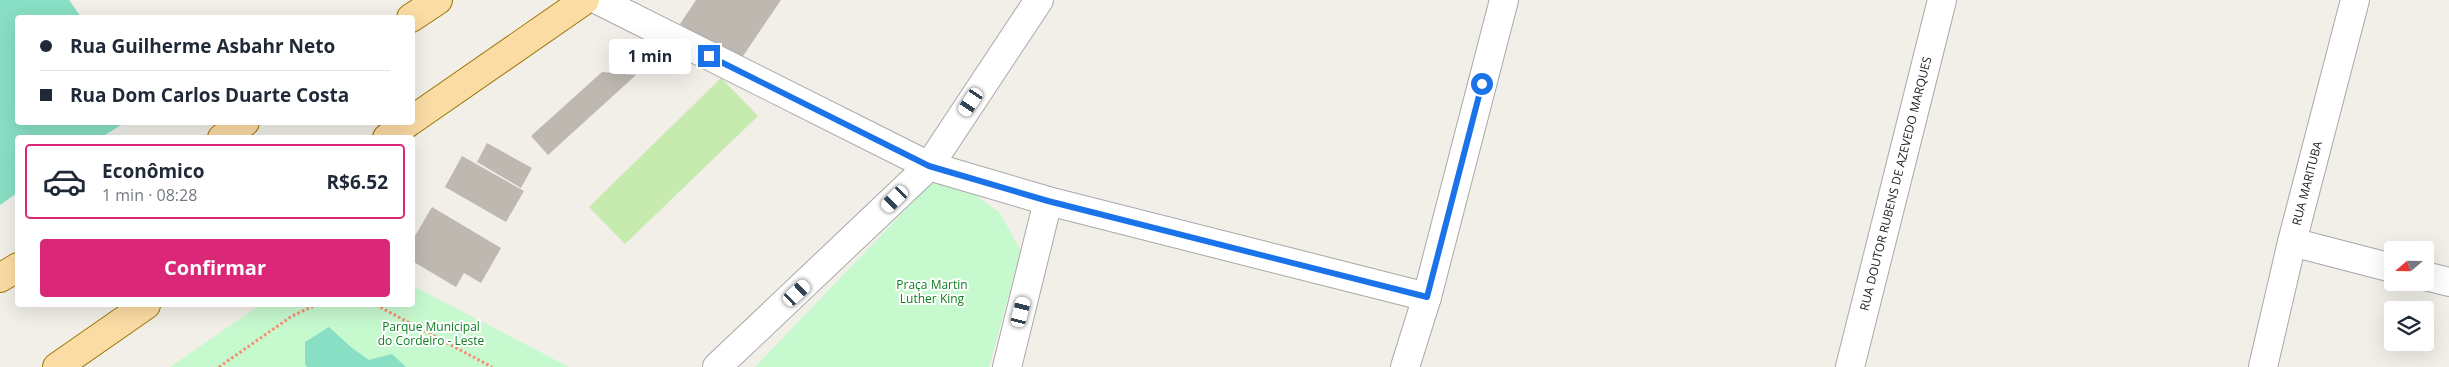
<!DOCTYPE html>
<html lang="pt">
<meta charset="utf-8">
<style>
:root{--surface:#fff;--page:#f6f6f7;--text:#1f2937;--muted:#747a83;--line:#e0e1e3;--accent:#db2777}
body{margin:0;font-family:"Open Sans",sans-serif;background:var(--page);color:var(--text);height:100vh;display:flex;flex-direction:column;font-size:19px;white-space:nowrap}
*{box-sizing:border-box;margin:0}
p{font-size:16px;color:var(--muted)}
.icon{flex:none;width:28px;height:28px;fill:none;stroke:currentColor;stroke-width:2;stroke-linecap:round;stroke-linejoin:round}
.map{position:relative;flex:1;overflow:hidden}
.sheet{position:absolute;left:15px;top:135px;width:400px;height:172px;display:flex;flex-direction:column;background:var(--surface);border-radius:5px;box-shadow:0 5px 20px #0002}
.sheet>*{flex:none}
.hud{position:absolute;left:15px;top:15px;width:400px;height:110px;border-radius:5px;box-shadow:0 5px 20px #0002;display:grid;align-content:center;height:110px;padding:0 25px;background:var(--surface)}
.needle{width:32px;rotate:250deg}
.fabs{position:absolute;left:2384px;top:241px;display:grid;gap:10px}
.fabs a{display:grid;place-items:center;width:50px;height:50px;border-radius:5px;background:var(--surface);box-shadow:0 5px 20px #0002;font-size:25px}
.end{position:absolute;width:22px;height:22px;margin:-11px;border:6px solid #1a73e8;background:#fff;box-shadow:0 0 0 2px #fff}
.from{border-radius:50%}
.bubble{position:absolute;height:35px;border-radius:5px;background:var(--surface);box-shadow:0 5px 20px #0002;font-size:16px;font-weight:700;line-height:35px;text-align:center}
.car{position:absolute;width:15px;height:30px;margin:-15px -8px;border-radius:6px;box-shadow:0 0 4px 1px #0007;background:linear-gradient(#fff 24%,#345 0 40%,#fff 0 76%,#345 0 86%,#fff 0)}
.hud b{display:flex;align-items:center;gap:18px;height:48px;font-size:19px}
.hud b+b{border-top:1px solid var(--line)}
.hud i{width:12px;height:12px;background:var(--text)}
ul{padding:9px 0 0;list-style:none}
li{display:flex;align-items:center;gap:15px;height:75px;margin:0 10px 8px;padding:0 15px;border:2px solid transparent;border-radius:5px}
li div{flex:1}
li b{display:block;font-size:19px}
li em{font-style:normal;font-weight:700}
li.selected{border-color:var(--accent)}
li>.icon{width:45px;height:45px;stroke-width:1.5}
.button{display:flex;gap:10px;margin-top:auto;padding:10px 25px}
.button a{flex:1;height:58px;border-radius:5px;background:var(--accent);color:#fff;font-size:20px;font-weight:700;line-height:58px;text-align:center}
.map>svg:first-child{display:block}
.grass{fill:#c7eaaf}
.park{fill:#c7f9cf}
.pitch{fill:#88dfc4}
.building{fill:#beb8b1}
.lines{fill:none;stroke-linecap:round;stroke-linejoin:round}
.street-casing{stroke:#a8a8a8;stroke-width:30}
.primary-casing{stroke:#9c7602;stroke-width:30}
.path{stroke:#f88b72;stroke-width:3;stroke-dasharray:2.5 2.5;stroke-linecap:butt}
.street{stroke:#fff;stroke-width:28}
.primary{stroke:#fbdca4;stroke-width:28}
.route{stroke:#1a73e8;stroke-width:6}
.labels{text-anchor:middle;stroke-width:4;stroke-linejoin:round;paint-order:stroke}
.street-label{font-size:12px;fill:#212121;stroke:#fff}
.park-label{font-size:12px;fill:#0d8120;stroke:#fff}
</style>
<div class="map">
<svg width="2449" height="367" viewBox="0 0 2449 367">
<rect width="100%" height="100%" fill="#f1efe8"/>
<path class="grass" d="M721,78L758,116L625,244L589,207Z"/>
<path class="park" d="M934,180L971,192L1000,213L1021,251L989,367H755Z
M413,286L569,367H170L260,305H412Z"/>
<path class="pitch" d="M0,0H69L81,17L18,18V122L124,123L102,137L18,138L17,193L0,205Z
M329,327L352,348L369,360L392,354L406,367H307L305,364V342Z"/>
<path class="building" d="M696,0H781L739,62L680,24Z
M602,72L636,75L548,155L531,136Z
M487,143L532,168L521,188L477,162Z
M462,156L524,191L506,222L445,187Z
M432,207L501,248L481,283L464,273L456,287L412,261V241Z"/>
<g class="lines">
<defs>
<g id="street">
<path d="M598,0L929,166L1048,201L1427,297"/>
<path d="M2292,242L2392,268"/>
<path d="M2425,276L2449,282"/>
<path d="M717,367L929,166L1039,0"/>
<path d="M1007,367L1048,201"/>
<path d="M1405,367L1427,297L1504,0"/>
<path id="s1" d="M1850,367L1942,0"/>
<path id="s2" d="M2263,367L2292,242L2355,0"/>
</g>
<path id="primary" d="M411,18L438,0
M412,120L585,0
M222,138L245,122
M387,138L409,122
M0,278L18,267
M57,367L146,305"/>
</defs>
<use href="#street" class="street-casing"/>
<use href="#primary" class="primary-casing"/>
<path class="path" d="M376,305L492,367
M219,367L292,316L316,305"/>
<use href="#street" class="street"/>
<use href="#primary" class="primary"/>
</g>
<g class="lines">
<path class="route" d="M709,56L929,166L1048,201L1427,297L1482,84"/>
</g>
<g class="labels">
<g class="street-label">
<text dy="4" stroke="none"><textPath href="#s2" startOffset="189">RUA MARITUBA</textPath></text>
<text dy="4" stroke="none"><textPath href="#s1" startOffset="189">RUA DOUTOR RUBENS DE AZEVEDO MARQUES</textPath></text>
</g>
<g class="park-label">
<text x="932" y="289">Praça Martin<tspan x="932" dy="14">Luther King</tspan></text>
<text x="431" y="331">Parque Municipal<tspan x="431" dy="14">do Cordeiro - Leste</tspan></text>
</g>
</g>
</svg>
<div class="fabs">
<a><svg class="needle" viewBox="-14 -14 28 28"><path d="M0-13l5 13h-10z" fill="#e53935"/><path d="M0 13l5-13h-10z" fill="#747a83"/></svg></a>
<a><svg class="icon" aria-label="layers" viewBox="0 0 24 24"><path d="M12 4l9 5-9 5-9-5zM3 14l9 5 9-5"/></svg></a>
</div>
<i class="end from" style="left:1482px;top:84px"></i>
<i class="end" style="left:709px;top:56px"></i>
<div class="bubble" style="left:609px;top:39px;width:82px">1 min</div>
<i class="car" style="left:971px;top:102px;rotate:214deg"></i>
<i class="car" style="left:895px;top:199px;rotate:225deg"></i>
<i class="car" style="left:797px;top:293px;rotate:47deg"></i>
<i class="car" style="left:1021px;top:312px;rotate:14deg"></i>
<div class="hud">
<b><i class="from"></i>Rua Guilherme Asbahr Neto</b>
<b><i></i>Rua Dom Carlos Duarte Costa</b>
</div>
<section class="sheet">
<ul>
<li class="selected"><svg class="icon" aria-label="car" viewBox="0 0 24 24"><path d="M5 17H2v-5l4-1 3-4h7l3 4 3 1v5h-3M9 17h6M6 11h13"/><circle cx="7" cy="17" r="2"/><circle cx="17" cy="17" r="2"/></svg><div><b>Econômico</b><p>1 min · 08:28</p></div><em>R$6.52</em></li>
</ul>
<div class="button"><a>Confirmar</a></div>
</section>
</div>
